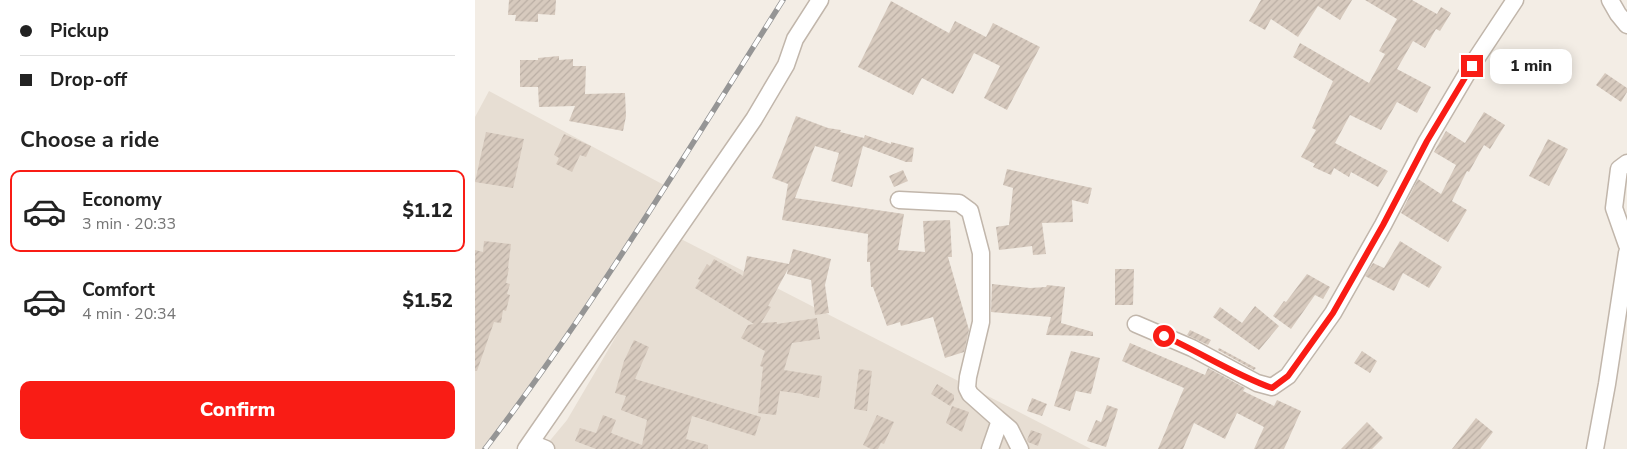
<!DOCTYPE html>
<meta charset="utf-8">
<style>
:root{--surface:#fff;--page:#f2f2f2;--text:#222;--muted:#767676;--line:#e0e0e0;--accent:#f91c15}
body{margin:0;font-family:"Nunito Sans",sans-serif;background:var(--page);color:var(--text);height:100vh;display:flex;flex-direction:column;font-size:19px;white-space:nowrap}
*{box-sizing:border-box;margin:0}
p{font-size:16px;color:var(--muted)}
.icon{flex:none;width:28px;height:28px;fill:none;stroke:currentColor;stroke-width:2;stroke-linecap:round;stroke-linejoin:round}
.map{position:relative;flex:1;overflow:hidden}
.sheet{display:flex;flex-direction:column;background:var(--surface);width:475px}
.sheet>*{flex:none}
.hud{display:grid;align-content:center;height:110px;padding:0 20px;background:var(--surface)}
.end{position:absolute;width:22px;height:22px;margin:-11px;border:6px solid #f91c15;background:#fff;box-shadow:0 0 0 2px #fff}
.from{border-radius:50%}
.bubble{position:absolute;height:35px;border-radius:10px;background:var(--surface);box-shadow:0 2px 12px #0003;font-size:16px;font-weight:800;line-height:35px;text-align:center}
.hud b{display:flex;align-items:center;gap:18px;height:48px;font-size:19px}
.hud b+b{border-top:1px solid var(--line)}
.hud i{width:12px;height:12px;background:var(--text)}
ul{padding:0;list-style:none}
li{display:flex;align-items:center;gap:15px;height:82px;margin:0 10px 8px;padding:0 10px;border:2px solid transparent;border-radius:10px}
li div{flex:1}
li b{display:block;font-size:19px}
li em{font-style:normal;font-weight:800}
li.selected{border-color:var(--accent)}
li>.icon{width:45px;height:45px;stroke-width:1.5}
h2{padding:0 20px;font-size:22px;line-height:60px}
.primary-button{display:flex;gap:10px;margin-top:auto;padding:10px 20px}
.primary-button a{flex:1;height:58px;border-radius:10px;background:var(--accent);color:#fff;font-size:20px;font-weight:800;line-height:58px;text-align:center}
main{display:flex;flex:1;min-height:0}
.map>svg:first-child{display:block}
.residential{fill:#e7ded3}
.building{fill:url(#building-hatch)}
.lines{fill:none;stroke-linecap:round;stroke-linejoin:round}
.street-casing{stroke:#c1b6ab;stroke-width:19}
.street{stroke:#fff;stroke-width:16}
.rail-casing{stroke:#959595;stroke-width:5.5}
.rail{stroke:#fff;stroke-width:4;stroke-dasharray:11;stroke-linecap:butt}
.route{stroke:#f91c15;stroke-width:6}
</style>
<main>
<section class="sheet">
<div class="hud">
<b><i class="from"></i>Pickup</b>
<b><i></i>Drop-off</b>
</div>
<h2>Choose a ride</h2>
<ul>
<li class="selected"><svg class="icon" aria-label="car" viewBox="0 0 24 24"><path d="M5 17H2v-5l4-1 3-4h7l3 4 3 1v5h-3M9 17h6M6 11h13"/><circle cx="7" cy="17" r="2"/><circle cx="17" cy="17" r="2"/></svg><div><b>Economy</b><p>3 min · 20:33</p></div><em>$1.12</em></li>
<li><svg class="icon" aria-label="car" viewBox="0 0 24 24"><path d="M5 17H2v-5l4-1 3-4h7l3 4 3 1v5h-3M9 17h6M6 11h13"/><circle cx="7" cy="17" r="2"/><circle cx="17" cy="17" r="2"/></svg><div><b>Comfort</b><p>4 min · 20:34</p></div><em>$1.52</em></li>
</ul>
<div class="primary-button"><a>Confirm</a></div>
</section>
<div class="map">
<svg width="1152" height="449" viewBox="0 0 1152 449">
<defs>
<pattern id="building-hatch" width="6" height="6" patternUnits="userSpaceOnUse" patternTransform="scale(1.25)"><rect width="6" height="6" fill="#d7cabe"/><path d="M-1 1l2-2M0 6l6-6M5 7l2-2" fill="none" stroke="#baaea4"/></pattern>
</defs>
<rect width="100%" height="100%" fill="#f3ede5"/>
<path class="residential" d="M14,91L189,185L109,316L10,449H0V117Z
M206,239L616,449H68L92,420L156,311Z"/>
<path class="building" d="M34,0H81L80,15L63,14V22L40,21L41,15H33Z
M786,0H877L865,20L843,6L823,37L796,19L790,30L774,21Z
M890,0H937L962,14L966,7L976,13L965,31L961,29L950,48L938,41L922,69L956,87L942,113L922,102L906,130L875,115L860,143L913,171L903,187L876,172L874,177L859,168L856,175L838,167L840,164L826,157L841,130L837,128L858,81L818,57L825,43L894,83L910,54L904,51L922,19Z
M416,1L474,33L480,21L511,37L518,23L565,47L532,110L509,98L525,66L499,53L478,94L447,78L438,95L383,67Z
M84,56V60L98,59V66H111L110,94L150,93L151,116L148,131L94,121L100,106L64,107L63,87H45V60H63V58Z
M1130,73L1152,88V92L1146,102L1121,85Z
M1009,112L1030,125L1015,149L1009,145L994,172L992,171L977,201L992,210L973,242L926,213L943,179L966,194L981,165L959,152L971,131L990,143Z
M321,116L353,128L366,130L365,132L389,138L390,135L416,144V142L439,148L437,162H431L388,146L377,187L356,181L364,153L340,146L320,198L429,214L423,250L450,252L448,221L475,220L477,257H473L494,330L489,352L470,358L458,317L426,326L425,322L412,326L398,287H396L395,262H392L393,234L307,220L313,184L297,178Z
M11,132L49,139L38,188L0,182Z
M89,134L116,146L111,157L105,155L97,172L81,164L84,158L79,155Z
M1073,139L1093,149L1074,186L1054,176Z
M532,169L617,188L613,204L597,200L598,222L567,223L571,254L558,255L557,246L524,250L521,227L534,225L538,188L528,185Z
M428,170L433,181L419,187L414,176Z
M9,241L36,244L33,268H34L31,283L35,284L32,294L35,295L31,311L28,310L26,323L19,322L2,371H0V250L8,252Z
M925,241L967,267L954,288L928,273L919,291L890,276L898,263L909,268Z
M318,249L356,259L350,285L354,313L340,315L336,280L312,274L313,269L293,306L296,307L286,323L302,322V324L342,318L345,339L317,343L309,370L347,376L344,398L328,395V394L305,391L301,415L283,413L288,367L285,366L290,351L266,338L273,325L279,324L220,288L225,280L223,279L232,264L235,266L239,259L268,276L272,256L314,264Z
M640,269H659L658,305H640Z
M832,274L855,287L848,299L840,295L816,329L798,316L809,301L811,302Z
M517,284L555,288L571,287L572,285L590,287L586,323L618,332V336L571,335L576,317L516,312Z
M780,306L804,326L784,350L738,317L745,307L767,323Z
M715,330L736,340L733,345L712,335Z
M159,340L174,347L160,379L286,417L280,436L217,416L211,439L233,445V449H121L100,441L105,428L121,433L128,415L141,420L136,433L167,445L172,420L146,410L151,396L140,393L149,361Z
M655,343L730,375L733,368L770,388L768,391L799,406L802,400L826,411L809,449H779L789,427L762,413L750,439L719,423L708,449H683L709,388L647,361Z
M744,348L781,368L779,370L743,350Z
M596,351L625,358L616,394L601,391L595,411L579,406Z
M887,351L902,361L895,373L879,363Z
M384,369L397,371L392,411L379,409Z
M462,384L479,395V400L475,406L456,394Z
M557,398L572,404L567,416L552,411Z
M632,405L643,409L631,447L612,441L621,420L626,422Z
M477,406L494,412L487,432L471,423Z
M402,415L419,422L409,444L406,443L403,449H396L388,445Z
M1001,418L1018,432L1005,449H977Z
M892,422L908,438L897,449H866Z
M556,430L567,434L563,446L553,442L552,440Z"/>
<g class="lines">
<defs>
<path id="street" d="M1135,0L1143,14L1152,25
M1152,163L1144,169L1139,208L1152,245
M424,200L484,203L495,211L506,253V322L493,377L492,388L495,394L522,418L524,423L515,449
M661,324L717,348L782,383L797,387L813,376L858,313L908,225L952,141L997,65L1040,0
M522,418L535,429L545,449
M56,443L71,449
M51,449L279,119L311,65L320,39L345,0
M1120,449L1132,384L1152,253"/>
</defs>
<use href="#street" class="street-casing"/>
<use href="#street" class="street"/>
<defs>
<path id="rail" d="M10,449C119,306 212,152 308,0"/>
</defs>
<use href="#rail" class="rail-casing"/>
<use href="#rail" class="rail"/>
</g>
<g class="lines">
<path class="route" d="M689,336C725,352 760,375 797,388L813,376L858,313L908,225L952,141L997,66"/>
</g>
</svg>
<i class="end from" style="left:689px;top:336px"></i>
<i class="end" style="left:997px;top:66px"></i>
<div class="bubble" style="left:1015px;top:49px;width:82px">1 min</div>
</div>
</main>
